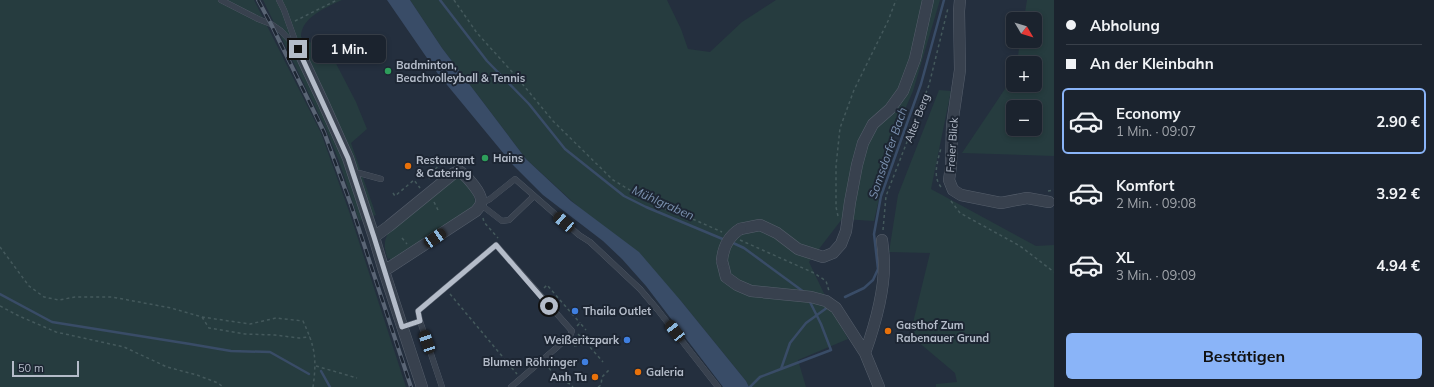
<!DOCTYPE html>
<html lang="de">
<meta charset="utf-8">
<style>
:root{--surface:#1b232e;--page:#242b36;--text:#f1f3f6;--muted:#a0a4aa;--line:#39404a;--accent:#8ab4f8}
body{margin:0;font-family:Mulish,sans-serif;background:var(--page);color:var(--text);height:100vh;display:flex;flex-direction:column;font-size:15px;white-space:nowrap}
*{box-sizing:border-box;margin:0}
p{font-size:13px;color:var(--muted)}
.icon{flex:none;width:22px;height:22px;fill:none;stroke:currentColor;stroke-width:2;stroke-linecap:round;stroke-linejoin:round}
.map{position:relative;flex:1;overflow:hidden}
.panel{display:flex;flex-direction:column;background:var(--surface);width:380px}
.panel>*{flex:none}
.hud{display:grid;align-content:center;height:88px;padding:0 12px;background:var(--surface)}
.needle{width:26px;rotate:128deg}
.controls{position:absolute;left:1006px;top:12px;display:grid;gap:8px}
.controls a{display:grid;place-items:center;width:36px;height:36px;border-radius:6px;background:var(--surface);box-shadow:0 2px 6px #0003,0 0 0 1px var(--line);font-size:20px}
.scale{position:absolute;left:12px;bottom:10px;width:67px;box-sizing:border-box;padding-left:4px;border:2px solid #b4bcc9;border-top:0;font-size:11px;line-height:14px;white-space:nowrap;color:#b4bcc9;-webkit-text-stroke:3px #1d2633;paint-order:stroke}
.end{position:absolute;width:18px;height:18px;margin:-9px;border:5px solid #b4bcc9;background:#111;box-shadow:0 0 0 2px #111}
.from{border-radius:50%}
.bubble{position:absolute;height:28px;border-radius:6px;background:var(--surface);box-shadow:0 2px 6px #0003,0 0 0 1px var(--line);font-size:13px;font-weight:700;line-height:28px;text-align:center}
.car{position:absolute;width:12px;height:24px;margin:-12px -6px;border-radius:5px;box-shadow:0 0 3px 1px #0007;background:linear-gradient(#222 24%,#8ab4d8 0 40%,#222 0 76%,#8ab4d8 0 86%,#222 0)}
.hud b{display:flex;align-items:center;gap:14px;height:38px;font-size:15px}
.hud b+b{border-top:1px solid var(--line)}
.hud i{width:10px;height:10px;background:var(--text)}
ul{padding:0;list-style:none}
li{display:flex;align-items:center;gap:12px;height:66px;margin:0 8px 6px;padding:0 4px;border:2px solid transparent;border-radius:6px}
li div{flex:1}
li b{display:block;font-size:15px}
li em{font-style:normal;font-weight:700}
li.current{border-color:var(--accent)}
li>.icon{width:36px;height:36px;stroke-width:1.5}
.button{display:flex;gap:8px;margin-top:auto;padding:8px 12px}
.button a{flex:1;height:46px;border-radius:6px;background:var(--accent);color:#111;font-size:16px;font-weight:700;line-height:46px;text-align:center}
main{display:flex;flex:1;min-height:0}
.map>svg:first-child{display:block}
.green{fill:#263c3f;fill-rule:evenodd}
.water{fill:#394c67}
.lines{fill:none;stroke-linecap:round;stroke-linejoin:round}
.stream{stroke:#394c67;stroke-width:2.5}
.service-casing{stroke:#565f6c;stroke-width:6}
.minor-casing{stroke:#565f6c;stroke-width:12}
.path{stroke:#44595c;stroke-width:1.5;stroke-dasharray:3 3;stroke-linecap:butt}
.service{stroke:#38414e;stroke-width:5.5}
.minor{stroke:#38414e;stroke-width:11}
.rail-casing{stroke:#5a6575;stroke-width:4}
.rail{stroke:#1d2633;stroke-width:2.5;stroke-dasharray:8;stroke-linecap:butt}
.minor-bridge-casing{stroke:#565f6c;stroke-width:12;stroke-linecap:butt}
.minor-bridge{stroke:#38414e;stroke-width:11}
.route{stroke:#b4bcc9;stroke-width:5}
.leisure-dot{fill:#2e9e5b;stroke:#1d2633;stroke-width:1.5}
.food-dot{fill:#e8710a;stroke:#1d2633;stroke-width:1.5}
.shop-dot{fill:#3f7fe0;stroke:#1d2633;stroke-width:1.5}
.labels{text-anchor:middle;stroke-width:4;stroke-linejoin:round;paint-order:stroke}
.poi-label{font-size:11px;font-weight:bold;fill:#b4bcc9;stroke:#1d2633;text-anchor:start}
.street-label{font-size:11px;fill:#b4bcc9;stroke:#1d2633}
.water-label{font-size:12px;font-style:italic;fill:#7c92b1;stroke:#1d2633}
</style>
<main>
<div class="map">
<svg width="1054" height="387" viewBox="0 0 1054 387">
<rect width="100%" height="100%" fill="#242f3e"/>
<path class="green" d="M0,0H254L321,133L350,214L406,387H0Z
M263,0H342C327,7 301,17 301,37L306,41L328,48L356,102L367,129L351,143L376,215L359,221L339,161L326,129Z
M410,0H667L681,29L688,49L710,52L742,22L776,0H940L913,91L893,137L874,221L842,219L809,262L831,308L848,339L798,360L806,387H749L746,381L681,301L526,159L442,48Z
M1027,0H1054V156L962,153L1013,77V85H1035V63H1017L1020,41H1035V19H1024ZM1013,107H1035V129H1013Z
M939,90L951,91L931,189L1036,246L1054,245V387H936V384L957,382L955,373L910,335L930,253L889,252L898,195Z
M457,177C466,181 476,194 475,204L471,208L393,260H390V258L388,259C384,249 383,241 389,232Z"/>
<path class="water" d="M387,0H410L442,48L526,159L571,201L639,252L681,301L746,381L749,387H723L646,286L622,259L603,241L543,195L513,165L438,74Z"/>
<g class="lines">
<path class="stream" d="M440,0L487,61L529,104L565,149L624,196L646,207L725,240
M731,242L744,248L804,292
M0,294L52,322L190,344L231,351L270,352L309,374
M845,297L864,288L873,280L878,269L874,234L881,196L921,84L944,0
M781,369L831,350L821,324L809,300
M321,371L330,387
M750,387L760,377L781,369L790,343L806,323L828,307"/>
<defs>
<path id="service" d="M221,0L258,19L271,24L281,31L298,49
M279,0L284,10L297,46
M353,175L359,173L381,179
M534,196L509,220L502,221L480,204L490,199L515,179L579,235L590,242L640,289L657,309L718,387
M402,327L420,321
M442,387L420,321L418,311L496,245L572,331L570,336L511,387"/>
<path id="minor" d="M960,0L959,11L960,70L952,125L951,166L949,180L953,190L961,195L1001,203L1027,198L1049,202
M298,49L323,102L348,158L374,237L384,271L422,387
M740,229L760,225L777,233L798,249L823,257L833,253L841,244L846,231L850,202L857,165L863,143L873,124L890,109L903,91L915,59L928,0
M374,237L389,226L454,173L459,171C466,175 483,194 481,202C481,206 478,208 476,211L384,271
M722,261L726,277L737,285L751,291L811,297L826,301L836,308L865,353L879,387
M865,353C875,325 884,295 884,265C884,256 883,248 882,240"/>
</defs>
<use href="#service" class="service-casing"/>
<use href="#minor" class="minor-casing"/>
<path class="path" d="M454,0L477,33L515,75L553,121L613,180L655,205L695,220L722,232
M295,21L337,0
M429,179L432,172L447,158L456,159L458,160
M941,187C932,176 938,160 941,148
M1048,191L1054,190
M393,193L395,196L414,180L420,188
M951,201L960,213L1020,246L1054,272
M434,202L438,210
M838,216L836,207V166L840,128L854,90L888,21L896,0
M483,218L484,222L498,238
M883,230L886,196L929,85L948,8
M402,238L407,244
M740,240L814,273L826,281L829,291
M0,247L29,286L44,297L59,300L75,297H112L171,308L202,317L250,324L276,318L303,321C315,347 317,358 313,387
M544,288L547,285L580,323
M450,294L517,374
M0,306L19,316L56,332L124,347L167,367L197,375L218,383L223,387
M202,317L209,328L245,334L275,335L299,338L310,337
M577,326L580,323L586,330
M578,334L582,338L603,362
M574,346L588,344
M316,366L357,378
M549,368L556,377L570,384L573,387
M598,387L601,385L602,377L609,370"/>
<use href="#service" class="service"/>
<use href="#minor" class="minor"/>
<defs>
<path id="rail" d="M258,0L271,24L324,132L351,205L411,387"/>
</defs>
<use href="#rail" class="rail-casing"/>
<use href="#rail" class="rail"/>
<defs>
<path id="minor-bridge" d="M722,261C723,247 729,236 740,229"/>
</defs>
<use href="#minor-bridge" class="minor-bridge-casing"/>
<use href="#minor-bridge" class="minor-bridge"/>
</g>
<g class="lines">
<path class="route" d="M298,49L348,158L374,237L402,327L420,321L418,311L496,245L549,306"/>
</g>
<g class="leisure-dot">
<circle cx="388" cy="71" r="4"/>
<circle cx="485" cy="158" r="4"/>
</g>
<g class="food-dot">
<circle cx="408" cy="166" r="4"/>
<circle cx="888" cy="331" r="4"/>
<circle cx="638" cy="372" r="4"/>
<circle cx="595" cy="377" r="4"/>
</g>
<g class="shop-dot">
<circle cx="575" cy="311" r="4"/>
<circle cx="627" cy="340" r="4"/>
<circle cx="585" cy="362" r="4"/>
</g>
<g class="labels">
<g class="poi-label">
<text x="396" y="69">Badminton,<tspan x="396" dy="13">Beachvolleyball &amp; Tennis</tspan></text>
<text x="493" y="162">Hains</text>
<text x="416" y="164">Restaurant<tspan x="416" dy="13">&amp; Catering</tspan></text>
<text x="583" y="315">Thaila Outlet</text>
<text x="896" y="329">Gasthof Zum<tspan x="896" dy="13">Rabenauer Grund</tspan></text>
<text x="619" y="344" text-anchor="end">Weißeritzpark</text>
<text x="577" y="366" text-anchor="end">Blumen Röhringer</text>
<text x="646" y="376">Galeria</text>
<text x="587" y="381" text-anchor="end">Anh Tu</text>
</g>
<g class="street-label">
<text transform="translate(917 118) rotate(-69)" y="4">Alter Berg</text>
<text transform="translate(952 145) rotate(-86)" y="4">Freier Blick</text>
</g>
<g class="water-label">
<text transform="translate(888 153) rotate(-71)" y="4">Somsdorfer Bach</text>
<text transform="translate(663 203) rotate(24)" y="4">Mühlgraben</text>
</g>
</g>
</svg>
<div class="controls">
<a><svg class="needle" viewBox="-14 -14 28 28"><path d="M0-13l5 13h-10z" fill="#e53935"/><path d="M0 13l5-13h-10z" fill="#a0a4aa"/></svg></a>
<a>+</a>
<a>−</a>
</div>
<div class="scale">50 m</div>
<i class="end from" style="left:549px;top:306px"></i>
<i class="end" style="left:298px;top:49px"></i>
<div class="bubble" style="left:312px;top:35px;width:74px">1 Min.</div>
<i class="car" style="left:564px;top:222px;rotate:311deg"></i>
<i class="car" style="left:435px;top:238px;rotate:56deg"></i>
<i class="car" style="left:675px;top:331px;rotate:322deg"></i>
<i class="car" style="left:427px;top:342px;rotate:341deg"></i>
</div>
<section class="panel">
<div class="hud">
<b><i class="from"></i>Abholung</b>
<b><i></i>An der Kleinbahn</b>
</div>
<ul>
<li class="current"><svg class="icon" aria-label="car" viewBox="0 0 24 24"><path d="M5 17H2v-5l4-1 3-4h7l3 4 3 1v5h-3M9 17h6M6 11h13"/><circle cx="7" cy="17" r="2"/><circle cx="17" cy="17" r="2"/></svg><div><b>Economy</b><p>1 Min. · 09:07</p></div><em>2.90 €</em></li>
<li><svg class="icon" aria-label="car" viewBox="0 0 24 24"><path d="M5 17H2v-5l4-1 3-4h7l3 4 3 1v5h-3M9 17h6M6 11h13"/><circle cx="7" cy="17" r="2"/><circle cx="17" cy="17" r="2"/></svg><div><b>Komfort</b><p>2 Min. · 09:08</p></div><em>3.92 €</em></li>
<li><svg class="icon" aria-label="car" viewBox="0 0 24 24"><path d="M5 17H2v-5l4-1 3-4h7l3 4 3 1v5h-3M9 17h6M6 11h13"/><circle cx="7" cy="17" r="2"/><circle cx="17" cy="17" r="2"/></svg><div><b>XL</b><p>3 Min. · 09:09</p></div><em>4.94 €</em></li>
</ul>
<div class="button"><a>Bestätigen</a></div>
</section>
</main>
